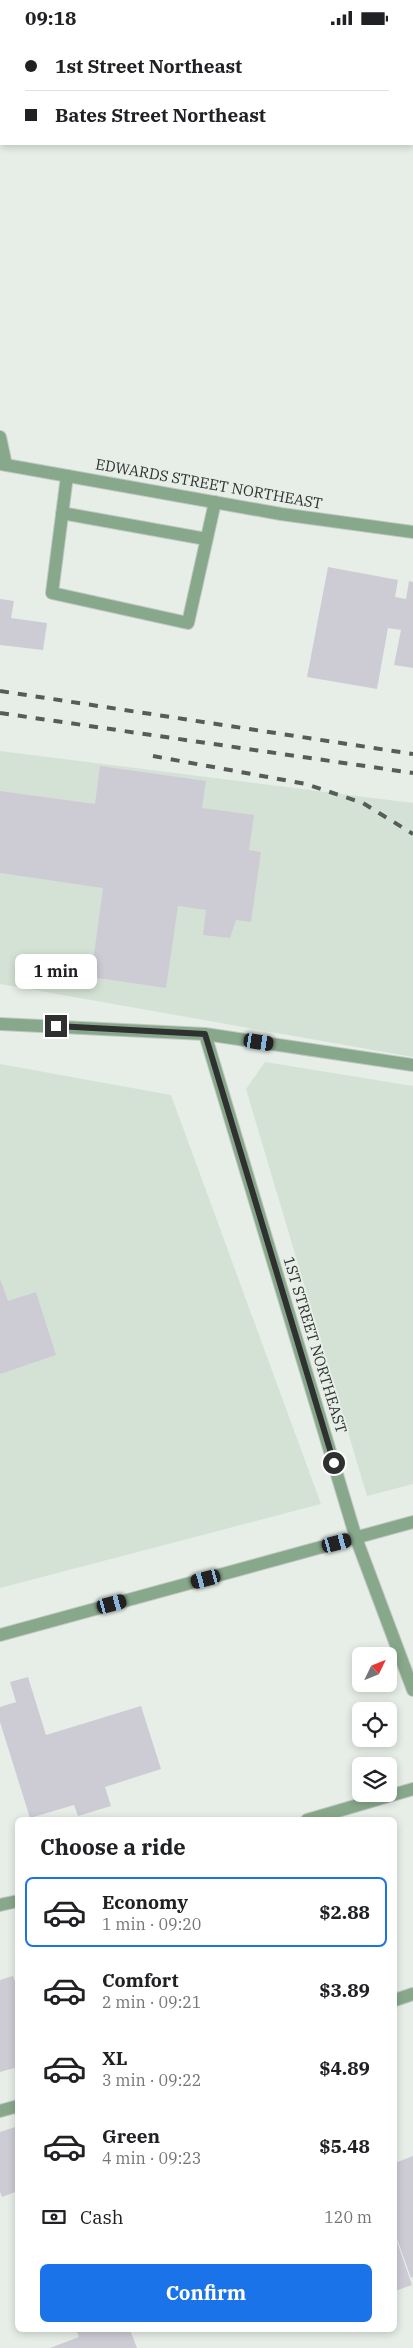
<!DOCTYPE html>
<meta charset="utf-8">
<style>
:root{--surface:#fff;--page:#f2f2f2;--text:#202124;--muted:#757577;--line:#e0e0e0;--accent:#1a73e8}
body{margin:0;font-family:"IBM Plex Serif",serif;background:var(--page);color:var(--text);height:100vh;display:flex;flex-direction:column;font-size:19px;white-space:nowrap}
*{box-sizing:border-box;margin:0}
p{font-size:16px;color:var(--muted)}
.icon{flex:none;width:28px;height:28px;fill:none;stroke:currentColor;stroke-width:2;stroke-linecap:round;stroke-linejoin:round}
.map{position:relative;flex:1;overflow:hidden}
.sheet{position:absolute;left:15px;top:1782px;width:382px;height:515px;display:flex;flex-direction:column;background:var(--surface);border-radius:8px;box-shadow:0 2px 8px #0003}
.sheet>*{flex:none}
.guide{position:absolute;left:0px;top:0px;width:414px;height:110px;box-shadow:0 2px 8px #0003;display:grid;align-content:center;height:110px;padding:0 25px;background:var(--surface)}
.needle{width:32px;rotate:47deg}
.tools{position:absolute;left:352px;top:1612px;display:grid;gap:10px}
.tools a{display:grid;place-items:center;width:45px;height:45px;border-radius:8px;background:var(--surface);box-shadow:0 2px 8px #0003;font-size:25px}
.end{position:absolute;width:22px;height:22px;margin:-11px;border:6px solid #2e312f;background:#fff;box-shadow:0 0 0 2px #fff}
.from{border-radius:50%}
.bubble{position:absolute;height:35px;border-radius:8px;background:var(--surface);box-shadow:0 2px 8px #0003;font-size:16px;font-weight:700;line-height:35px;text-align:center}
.car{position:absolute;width:15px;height:30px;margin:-15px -8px;border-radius:6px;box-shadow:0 0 4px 1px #0007;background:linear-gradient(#222 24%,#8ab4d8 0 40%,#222 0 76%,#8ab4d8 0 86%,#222 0)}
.guide b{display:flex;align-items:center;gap:18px;height:48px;font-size:19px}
.guide b+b{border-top:1px solid var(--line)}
.guide i{width:12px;height:12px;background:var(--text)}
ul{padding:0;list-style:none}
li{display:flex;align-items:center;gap:15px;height:70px;margin:0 10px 8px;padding:0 15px;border:2px solid transparent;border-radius:8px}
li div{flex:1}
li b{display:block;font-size:19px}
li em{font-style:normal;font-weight:700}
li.current{border-color:var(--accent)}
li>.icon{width:45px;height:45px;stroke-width:1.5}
h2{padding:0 25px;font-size:22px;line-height:60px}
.pay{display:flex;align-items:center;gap:12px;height:55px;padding:0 25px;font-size:19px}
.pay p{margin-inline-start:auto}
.primary-button{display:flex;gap:10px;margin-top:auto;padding:10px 25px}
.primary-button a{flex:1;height:58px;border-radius:8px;background:var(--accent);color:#fff;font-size:20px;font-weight:700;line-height:58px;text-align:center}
.status{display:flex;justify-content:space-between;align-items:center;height:35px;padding:0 25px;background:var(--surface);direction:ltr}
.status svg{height:14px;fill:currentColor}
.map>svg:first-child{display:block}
.built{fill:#d4e2d5}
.building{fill:#cdccd5}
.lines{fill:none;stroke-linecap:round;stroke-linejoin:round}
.lane-casing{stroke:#c1c8c2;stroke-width:14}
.street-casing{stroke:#c1c8c2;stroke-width:14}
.lane{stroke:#88a88b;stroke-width:12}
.street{stroke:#88a88b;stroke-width:12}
.rail{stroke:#585c59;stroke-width:4;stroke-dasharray:9 9;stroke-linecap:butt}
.route{stroke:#2e312f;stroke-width:6}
.labels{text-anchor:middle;stroke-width:4;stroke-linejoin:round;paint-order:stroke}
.street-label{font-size:15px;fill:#2e312f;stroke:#e6eee7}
</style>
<div class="status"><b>09:18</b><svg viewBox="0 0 49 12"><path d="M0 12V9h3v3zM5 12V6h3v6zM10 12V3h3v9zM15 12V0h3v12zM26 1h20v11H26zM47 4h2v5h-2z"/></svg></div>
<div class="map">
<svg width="413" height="2313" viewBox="0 0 413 2313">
<rect width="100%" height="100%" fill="#e6eee7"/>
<path class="built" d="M0,716L413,768V1022L0,949Z
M265,1027L413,1051V1449L367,1461L246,1054Z
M0,1029L171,1060L321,1469L0,1553Z"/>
<path class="building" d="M328,532L398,545L395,562L406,564L409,546L413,547V633L394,630L401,595L388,593L377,654L307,642Z
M0,564L14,566L11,583L47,588L43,615L0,610Z
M100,731L206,746L202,773L254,780L249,815L261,817L251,887L236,885L230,903L203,900L206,875L178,871L166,953L91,942L103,853L0,838V756L95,769Z
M0,1244L8,1266L36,1257L56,1320L0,1339Z
M28,1642L46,1700L141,1671L161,1734L105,1752L111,1771L78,1781L74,1770L30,1783L0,1687V1672L16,1667L10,1647Z
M13,1941L18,1955V2032L0,2037V1945Z
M18,2091V2156L2,2162L0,2157V2097Z
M413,2121V2242L411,2243L395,2198V2128Z
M395,2201L412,2250L395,2256Z
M76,2295H130L137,2313H50L79,2302Z"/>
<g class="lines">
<defs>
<path id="lane" d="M67,441L52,558L188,588L215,467
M62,478L206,504"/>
<path id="street" d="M0,402L6,430
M0,429L281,479L413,497
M0,989L205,999L413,1030
M205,999L356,1503L413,1655
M0,1600L413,1487
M307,1785L413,1754
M0,1870L18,1866
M395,1965L413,1959
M0,2076L18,2071"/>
</defs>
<use href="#lane" class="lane-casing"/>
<use href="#street" class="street-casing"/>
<use href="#lane" class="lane"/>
<use href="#street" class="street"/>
<path class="rail" d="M0,656L413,719
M0,678L413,738
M153,721L306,749L363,768L413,799"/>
</g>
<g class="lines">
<path class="route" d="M56,991L205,999L334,1428"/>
</g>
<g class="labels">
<g class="street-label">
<text transform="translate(209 449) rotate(10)" y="5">EDWARDS STREET NORTHEAST</text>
<text transform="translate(315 1310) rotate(73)" y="5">1ST STREET NORTHEAST</text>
</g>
</g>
</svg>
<div class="tools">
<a><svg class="needle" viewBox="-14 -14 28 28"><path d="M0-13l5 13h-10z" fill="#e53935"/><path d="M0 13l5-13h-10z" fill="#757577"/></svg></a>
<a><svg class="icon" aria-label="locate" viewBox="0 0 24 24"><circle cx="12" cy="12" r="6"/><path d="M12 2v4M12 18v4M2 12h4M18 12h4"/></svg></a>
<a><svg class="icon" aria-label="layers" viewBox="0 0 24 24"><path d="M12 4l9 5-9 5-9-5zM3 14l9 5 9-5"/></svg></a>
</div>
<i class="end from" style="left:334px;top:1428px"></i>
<i class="end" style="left:56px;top:991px"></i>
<div class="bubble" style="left:15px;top:919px;width:82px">1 min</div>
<i class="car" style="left:259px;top:1007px;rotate:99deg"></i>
<i class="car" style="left:337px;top:1508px;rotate:75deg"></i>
<i class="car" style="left:206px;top:1544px;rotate:255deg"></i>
<i class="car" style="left:112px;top:1569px;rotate:75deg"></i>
<div class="guide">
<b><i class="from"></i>1st Street Northeast</b>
<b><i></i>Bates Street Northeast</b>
</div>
<section class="sheet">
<h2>Choose a ride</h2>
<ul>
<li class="current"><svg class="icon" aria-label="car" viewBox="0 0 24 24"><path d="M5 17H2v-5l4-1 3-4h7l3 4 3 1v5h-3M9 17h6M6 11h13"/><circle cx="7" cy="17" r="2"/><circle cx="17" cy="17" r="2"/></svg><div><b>Economy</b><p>1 min · 09:20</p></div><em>$2.88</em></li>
<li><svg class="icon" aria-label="car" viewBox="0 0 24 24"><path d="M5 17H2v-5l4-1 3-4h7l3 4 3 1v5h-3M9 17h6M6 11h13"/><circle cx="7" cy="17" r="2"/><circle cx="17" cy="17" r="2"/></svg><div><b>Comfort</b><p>2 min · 09:21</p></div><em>$3.89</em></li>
<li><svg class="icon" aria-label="car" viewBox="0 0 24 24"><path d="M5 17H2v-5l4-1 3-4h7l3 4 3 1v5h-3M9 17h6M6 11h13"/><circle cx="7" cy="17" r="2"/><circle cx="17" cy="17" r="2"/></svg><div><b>XL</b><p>3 min · 09:22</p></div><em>$4.89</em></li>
<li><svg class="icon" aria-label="car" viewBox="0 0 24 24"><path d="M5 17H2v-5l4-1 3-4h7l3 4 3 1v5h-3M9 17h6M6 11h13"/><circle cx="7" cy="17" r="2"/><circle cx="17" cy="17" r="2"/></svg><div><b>Green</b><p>4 min · 09:23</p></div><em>$5.48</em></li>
</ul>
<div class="pay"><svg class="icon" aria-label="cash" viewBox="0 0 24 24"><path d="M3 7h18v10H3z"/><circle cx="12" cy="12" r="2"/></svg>Cash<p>120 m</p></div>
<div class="primary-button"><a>Confirm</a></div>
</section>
</div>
